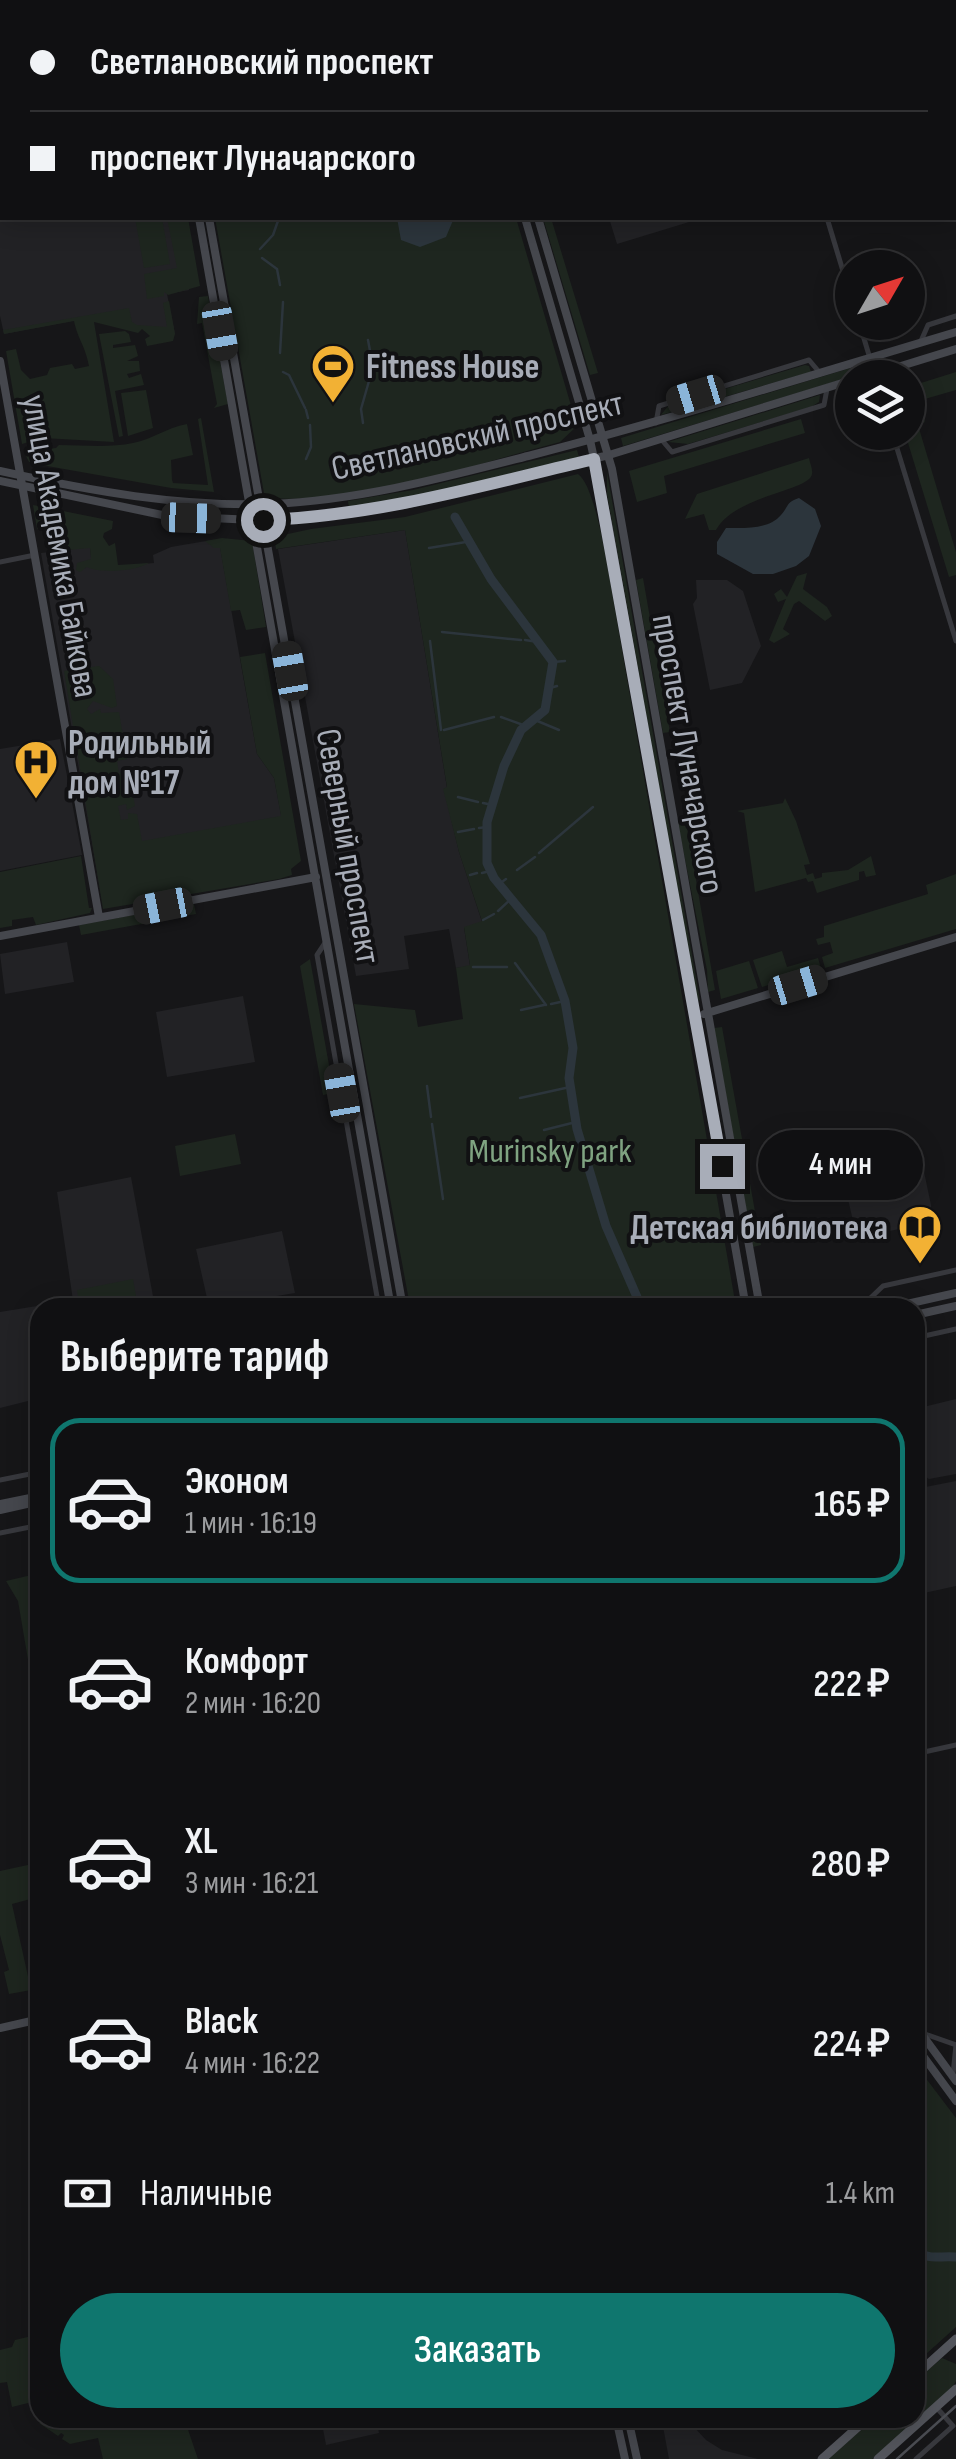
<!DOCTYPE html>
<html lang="ru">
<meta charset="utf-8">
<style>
:root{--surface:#101012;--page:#19191b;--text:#f1f3f6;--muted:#9c9d9f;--line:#303032;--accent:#0f766e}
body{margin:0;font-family:"Sofia Sans Condensed",sans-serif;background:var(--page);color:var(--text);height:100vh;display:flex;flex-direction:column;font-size:38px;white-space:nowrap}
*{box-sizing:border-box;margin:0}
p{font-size:32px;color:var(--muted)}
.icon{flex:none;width:55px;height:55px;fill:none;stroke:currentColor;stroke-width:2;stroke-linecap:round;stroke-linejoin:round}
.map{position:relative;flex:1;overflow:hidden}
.side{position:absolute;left:30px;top:1298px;width:895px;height:1130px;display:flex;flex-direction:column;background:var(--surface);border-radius:30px;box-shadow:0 5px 25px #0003,0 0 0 2px var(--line)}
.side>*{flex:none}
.hud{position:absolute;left:0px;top:0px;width:958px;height:220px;box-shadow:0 5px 25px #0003,0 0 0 2px var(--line);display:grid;align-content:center;height:220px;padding:0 30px;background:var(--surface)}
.needle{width:65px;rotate:51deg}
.fabs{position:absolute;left:835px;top:250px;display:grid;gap:20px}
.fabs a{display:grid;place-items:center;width:90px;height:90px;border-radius:50%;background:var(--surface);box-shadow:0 5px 25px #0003,0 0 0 2px var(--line);font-size:50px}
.end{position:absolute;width:45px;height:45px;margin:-22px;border:12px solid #a8adb8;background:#111;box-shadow:0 0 0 5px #111}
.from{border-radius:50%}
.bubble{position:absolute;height:70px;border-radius:35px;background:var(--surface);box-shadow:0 5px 25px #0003,0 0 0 2px var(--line);font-size:32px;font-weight:600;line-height:70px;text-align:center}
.car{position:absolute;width:30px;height:60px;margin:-30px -15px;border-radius:12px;box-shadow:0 0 8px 2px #0007;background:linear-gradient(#222 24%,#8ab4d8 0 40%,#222 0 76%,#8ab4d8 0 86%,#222 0)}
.hud b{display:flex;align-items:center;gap:35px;height:95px;font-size:38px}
.hud b+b{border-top:2px solid var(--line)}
.hud i{width:25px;height:25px;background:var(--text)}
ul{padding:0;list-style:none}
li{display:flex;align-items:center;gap:30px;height:165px;margin:0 20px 15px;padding:0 10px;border:5px solid transparent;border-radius:30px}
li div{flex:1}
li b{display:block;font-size:38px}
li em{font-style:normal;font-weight:600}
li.active{border-color:var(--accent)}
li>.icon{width:90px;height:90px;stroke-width:1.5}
h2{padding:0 30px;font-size:45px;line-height:120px}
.pay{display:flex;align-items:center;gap:25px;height:110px;padding:0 30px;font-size:38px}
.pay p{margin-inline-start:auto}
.cta{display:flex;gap:20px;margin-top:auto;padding:20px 30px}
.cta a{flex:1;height:115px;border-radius:60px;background:var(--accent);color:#fff;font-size:40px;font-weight:600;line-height:115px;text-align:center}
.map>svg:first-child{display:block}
.built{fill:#222225}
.green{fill:#1e261f}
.water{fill:#2c353c}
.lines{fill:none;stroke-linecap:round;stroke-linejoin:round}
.stream{stroke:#2c353c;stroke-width:2.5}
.river{stroke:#2c353c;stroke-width:9}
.street{stroke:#37383d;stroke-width:5}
.secondary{stroke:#45474d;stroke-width:8}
.primary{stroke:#53555c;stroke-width:9}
.tram{stroke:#4a4c52;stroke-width:2.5}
.route{stroke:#a8adb8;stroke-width:12}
.labels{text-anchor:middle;stroke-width:8;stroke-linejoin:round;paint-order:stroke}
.poi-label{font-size:35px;font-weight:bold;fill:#a8adb8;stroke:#111113;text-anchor:start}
.street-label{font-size:35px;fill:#a8adb8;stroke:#111113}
.park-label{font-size:35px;fill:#7fa381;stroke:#111113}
</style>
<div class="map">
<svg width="956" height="2459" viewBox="0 0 956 2459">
<rect width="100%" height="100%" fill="#161618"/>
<path class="built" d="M0,146H2V218H177L189,290L167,294L175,334L93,317L4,334L0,316Z
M609,218H698L699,219L617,244Z
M405,530L447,788L444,789L459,852L482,922L464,928L470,966L456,968L449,929L404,936L409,969L356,976L278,549Z
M212,540L220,547L257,754L274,778L289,857L102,900L41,553L90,547L92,568L154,563L153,555L171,547Z
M696,580H727L743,591L761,646L742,683L710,690L693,604L697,598Z
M60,739L82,855L0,871V749Z
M67,942L74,982L5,994L0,954Z
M243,996L255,1062L167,1077L156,1012Z
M919,1148L931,1205L932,1222L857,1238L844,1182L858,1162Z
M131,1177L155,1307H74L57,1192Z
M282,1231L295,1293L209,1307L196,1249Z
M37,1306L40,1398L0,1408V1312Z
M956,1399V1474L929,1479L915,1470V1409Z
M956,1481V1586L915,1595V1489Z
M321,2418H376L379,2433L326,2445Z
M679,2418H691L694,2427L706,2440L722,2450L758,2459H669L662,2421Z"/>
<path class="green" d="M135,218H162L170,264L144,268Z
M167,218H188L200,286L168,295L164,292V296L147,299L144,274L177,268Z
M215,218H516L577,426L560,442C466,466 367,504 268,498L264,493Z
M543,218H551L598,373L590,375Z
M208,296L228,404L214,408L217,404L202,323L197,324L199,297Z
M169,301L175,334L173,341L147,346L145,339L150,336L142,329L138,333L94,322L114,442L43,438L22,444L6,351L16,349L21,370L30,379L47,375L50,368L72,364L75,369L89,366C85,345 78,340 74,321L4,334L3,330L129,308L132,322L137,325L167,327L163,303Z
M125,331L129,334L131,342L113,345V348L135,345L138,356L127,361H139L140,371L127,374L129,378L141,374L144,385L115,391L123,436L119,437L99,334Z
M805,365L809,366L811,372L661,415L668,406Z
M857,366L860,374L623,446L621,438Z
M956,372V390L918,401L925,422L918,425L956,552V575L949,577L905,433L908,387Z
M146,390L153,428L128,436L121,393Z
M820,395L819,402L811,407L688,444L668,442Z
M201,418L214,492L171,488L36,464L29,462L24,452L56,448L59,445C83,445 109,448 133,443C153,439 166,428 187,424L193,455L171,460L172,480L173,483L208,485L198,419Z
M801,419L805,433L664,476L667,493L637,502L629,471Z
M577,450L579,457L416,497L349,509L348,501L413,490Z
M809,458C810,464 813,469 812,474C810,491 735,495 716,530H709L704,514L685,519L697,494Z
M607,472L700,1000L697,1001L607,494Z
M578,474C594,485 605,553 609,575L736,1307L482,1308L460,1300L410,1306L354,1004L415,1010L418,1027L463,1019L456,968L470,965L464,927L482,921L459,852L443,789L447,787L405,530L276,549L274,537L311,529L405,517Z
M33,505L113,521L112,529L104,533L103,537L109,546L115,543L118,565L149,563C136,571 102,574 87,567L80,572L76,570L77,563L91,559L90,548L68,550C65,532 52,530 37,529Z
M222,538L252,541L266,627L246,630L240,610L231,611L220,548H214L205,541Z
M807,573L803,589L827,607L832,616L825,621L799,601L794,604L783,629L790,634L774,643L769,640L786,599L778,602L774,594L781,589L787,597L797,576Z
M643,578L670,732L663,733L636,580Z
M265,653L301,861L291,869L292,875L279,879L103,909L64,671L73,669V680L86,677L85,668L99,666L113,679L117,706L112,708L93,701L87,709L91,714L100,709L101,713L119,712L127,759L117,761L119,773L129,772L135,806L127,810L126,804L118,806L121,820L128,819V813L137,814L142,841L281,816L274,778L257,754L240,657Z
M785,798L796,821L810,864L804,865L807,875L813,873L815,879L822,877V873L848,870L871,856L876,875L866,877L864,871L859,872V880L817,893L813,881L808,882L806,878L755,892L744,813L737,811L783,803Z
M685,816L715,990L708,992L707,970L677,819Z
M81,856L89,908H92L90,913L36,925L33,917L12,920V926L0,928V872Z
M956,874V929L825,968L822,957L833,953L830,942L818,945L816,939L824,937V926L928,894L926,885Z
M194,904L196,914L81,935L79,925Z
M782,951L787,967L818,958L821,969L762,987L753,960Z
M310,959L334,1093L323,1095L300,966Z
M749,961L758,988L721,999L716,971Z
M722,1027L761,1245L753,1247L714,1028Z
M235,1134L241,1164L180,1176L175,1146Z
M133,1279L138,1307H80L77,1290Z
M40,1573V1688L33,1689L18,1601L6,1581Z
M37,1863L40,1879L31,1882L34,1898L12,1904L31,1990L9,1994L4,1972L9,1970L0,1935V1871Z
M915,2064L956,2118V2327L915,2364Z
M40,2334V2400L12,2407L7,2382L0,2383V2350L12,2347L15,2340Z
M942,2358L956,2364V2381L952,2388L872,2459H828L875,2418H915V2381Z
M57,2418H184L198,2459H103L98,2438L70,2444L62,2439L64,2435L61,2433L58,2436L39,2423Z"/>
<path class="water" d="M397,218H454L446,237L420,247L401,240Z
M799,498L815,509L821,526L809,556L796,566L773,574H753L717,554V542L726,528C744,528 768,530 781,515C789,506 786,502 799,498Z"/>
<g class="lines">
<path class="stream" d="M260,249L273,235L279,218
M262,258L277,269L280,285
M280,353L283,302
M283,372L289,375L305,408
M306,410L308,418
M363,423L361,409L373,367L368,340
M306,459L311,447L310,425
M429,548L466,542
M442,632L521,640
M525,640L538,642
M430,641L441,730
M553,662L565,661
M547,689L557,686
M501,717L526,726
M535,720L559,730
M444,730L494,717
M458,797L478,802
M483,803L493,805
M479,828L487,827
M458,832L474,829
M539,853L593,807
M517,870L535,857
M482,873L490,871
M470,875L477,873
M499,884L506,879
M498,911L512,898
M483,920L494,914
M515,963L546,1005
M473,967H507
M551,1004L565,1001
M521,1010L544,1005
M427,1086L431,1117
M520,1098L570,1087
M432,1124L443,1199
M544,1130L576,1122"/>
<path class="river" d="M455,517L491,579L553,662L545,710L521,730L504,766L487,822V863L494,878L541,935L565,1001L573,1048L569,1078L577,1129L606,1226L637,1297L638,1308
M915,2249C929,2262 939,2255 956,2257"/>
<path class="street" d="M761,0L762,2
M918,0L919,2
M955,7H956
M827,218L852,301
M859,322L875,375
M921,341L928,325L956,316
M656,423L659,406L809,360L820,373
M892,432L956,641
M661,439L672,452L824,405L827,389
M0,562L35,555
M325,943L317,955L379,1308
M860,1308L883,1286L956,1270
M915,1338L956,1329
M0,1480L40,1472
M0,1533L40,1525
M915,1754L956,1745
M922,2033L956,2045
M953,2074L956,2045
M916,2459L953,2426L936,2407"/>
<path class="secondary" d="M161,0L162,2
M171,0V2
M459,0V2
M471,0L472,2
M199,218L391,1308
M209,218L403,1308
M525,218L590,440L608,523L746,1308
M538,218L612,469L760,1308
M0,361L99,917
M862,378L956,349
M0,471C90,491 179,507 271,504C361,500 446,477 532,455C675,418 815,374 956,332
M0,481L167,516L254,520L354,513L408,504L609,455L852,380
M0,936L316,877
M704,1014L956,937
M889,1308L956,1293
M915,1315L956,1306
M0,1504L40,1496
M0,1510L40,1501
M915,2025L956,2081
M0,2028L40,2019
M915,2045L956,2101
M616,2418L625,2459
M628,2418L637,2459"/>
<path class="primary" d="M915,2376L956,2339
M822,2459L868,2418
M878,2459L956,2389"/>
<path class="tram" d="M897,2459L956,2406"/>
</g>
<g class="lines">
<path class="route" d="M263,520C377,516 484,485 594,459L722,1166"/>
</g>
<defs>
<symbol id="stadium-pin" viewBox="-11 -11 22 30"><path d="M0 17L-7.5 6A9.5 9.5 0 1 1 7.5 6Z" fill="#f2b134" stroke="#111113"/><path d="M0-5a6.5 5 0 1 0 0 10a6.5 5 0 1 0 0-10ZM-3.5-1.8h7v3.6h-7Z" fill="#111"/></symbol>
<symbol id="hospital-pin" viewBox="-11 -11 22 30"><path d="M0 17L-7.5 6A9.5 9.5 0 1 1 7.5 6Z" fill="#f2b134" stroke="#111113"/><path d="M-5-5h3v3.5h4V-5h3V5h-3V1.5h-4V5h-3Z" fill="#111"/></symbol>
<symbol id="library-pin" viewBox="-11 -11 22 30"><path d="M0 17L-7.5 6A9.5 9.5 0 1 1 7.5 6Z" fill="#f2b134" stroke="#111113"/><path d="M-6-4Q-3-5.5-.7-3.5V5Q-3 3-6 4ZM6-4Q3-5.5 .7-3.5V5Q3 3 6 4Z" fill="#111"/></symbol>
</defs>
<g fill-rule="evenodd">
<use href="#stadium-pin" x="308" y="341" width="50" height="68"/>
<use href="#hospital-pin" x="11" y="737" width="50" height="68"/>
<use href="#library-pin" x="895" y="1202" width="50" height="68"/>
</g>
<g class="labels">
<g class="poi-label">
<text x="366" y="378">Fitness House</text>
<text x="68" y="754">Родильный<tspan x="68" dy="40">дом №17</tspan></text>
<text x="888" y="1239" text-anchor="end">Детская библиотека</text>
</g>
<g class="street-label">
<text transform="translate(477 435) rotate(-13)" y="12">Светлановский проспект</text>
<text transform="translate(61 546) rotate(80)" y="12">улица Академика Байкова</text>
<text transform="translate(689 754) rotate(80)" y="12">проспект Луначарского</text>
<text transform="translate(349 846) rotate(80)" y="12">Северный проспект</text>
</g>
<g class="park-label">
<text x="550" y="1162">Murinsky park</text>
</g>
</g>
</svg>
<div class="fabs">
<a><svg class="needle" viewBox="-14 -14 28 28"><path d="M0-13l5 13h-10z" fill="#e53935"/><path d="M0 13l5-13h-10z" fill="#9c9d9f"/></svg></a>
<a><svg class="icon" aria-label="layers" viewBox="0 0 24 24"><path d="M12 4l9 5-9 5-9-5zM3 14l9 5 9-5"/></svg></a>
</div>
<i class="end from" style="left:263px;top:520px"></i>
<i class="end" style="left:722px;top:1166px"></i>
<div class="bubble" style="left:758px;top:1130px;width:165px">4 мин</div>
<i class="car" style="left:220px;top:331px;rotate:170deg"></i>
<i class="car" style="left:696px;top:395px;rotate:253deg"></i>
<i class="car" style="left:191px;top:518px;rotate:92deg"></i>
<i class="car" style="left:290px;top:671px;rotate:350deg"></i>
<i class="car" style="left:163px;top:906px;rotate:259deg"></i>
<i class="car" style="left:798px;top:985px;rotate:73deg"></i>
<i class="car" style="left:342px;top:1093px;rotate:350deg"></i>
<div class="hud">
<b><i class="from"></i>Светлановский проспект</b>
<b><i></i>проспект Луначарского</b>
</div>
<section class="side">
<h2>Выберите тариф</h2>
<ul>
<li class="active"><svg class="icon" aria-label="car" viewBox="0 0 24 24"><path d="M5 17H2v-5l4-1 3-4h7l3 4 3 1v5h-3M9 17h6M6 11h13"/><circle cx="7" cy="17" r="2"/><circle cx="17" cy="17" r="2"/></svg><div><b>Эконом</b><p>1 мин · 16:19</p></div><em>165 ₽</em></li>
<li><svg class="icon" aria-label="car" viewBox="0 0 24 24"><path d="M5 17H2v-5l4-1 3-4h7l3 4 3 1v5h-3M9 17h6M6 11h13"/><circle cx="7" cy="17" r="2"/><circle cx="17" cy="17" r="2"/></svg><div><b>Комфорт</b><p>2 мин · 16:20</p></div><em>222 ₽</em></li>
<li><svg class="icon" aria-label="car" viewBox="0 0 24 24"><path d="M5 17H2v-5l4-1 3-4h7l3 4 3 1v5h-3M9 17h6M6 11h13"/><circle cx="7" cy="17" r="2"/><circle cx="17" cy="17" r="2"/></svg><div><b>XL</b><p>3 мин · 16:21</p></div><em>280 ₽</em></li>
<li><svg class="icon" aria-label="car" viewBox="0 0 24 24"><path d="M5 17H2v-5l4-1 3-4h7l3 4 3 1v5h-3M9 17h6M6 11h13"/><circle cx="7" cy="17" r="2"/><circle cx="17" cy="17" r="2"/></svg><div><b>Black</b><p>4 мин · 16:22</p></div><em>224 ₽</em></li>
</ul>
<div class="pay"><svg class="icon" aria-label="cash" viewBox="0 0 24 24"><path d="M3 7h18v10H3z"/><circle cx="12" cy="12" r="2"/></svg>Наличные<p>1.4 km</p></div>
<div class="cta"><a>Заказать</a></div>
</section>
</div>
